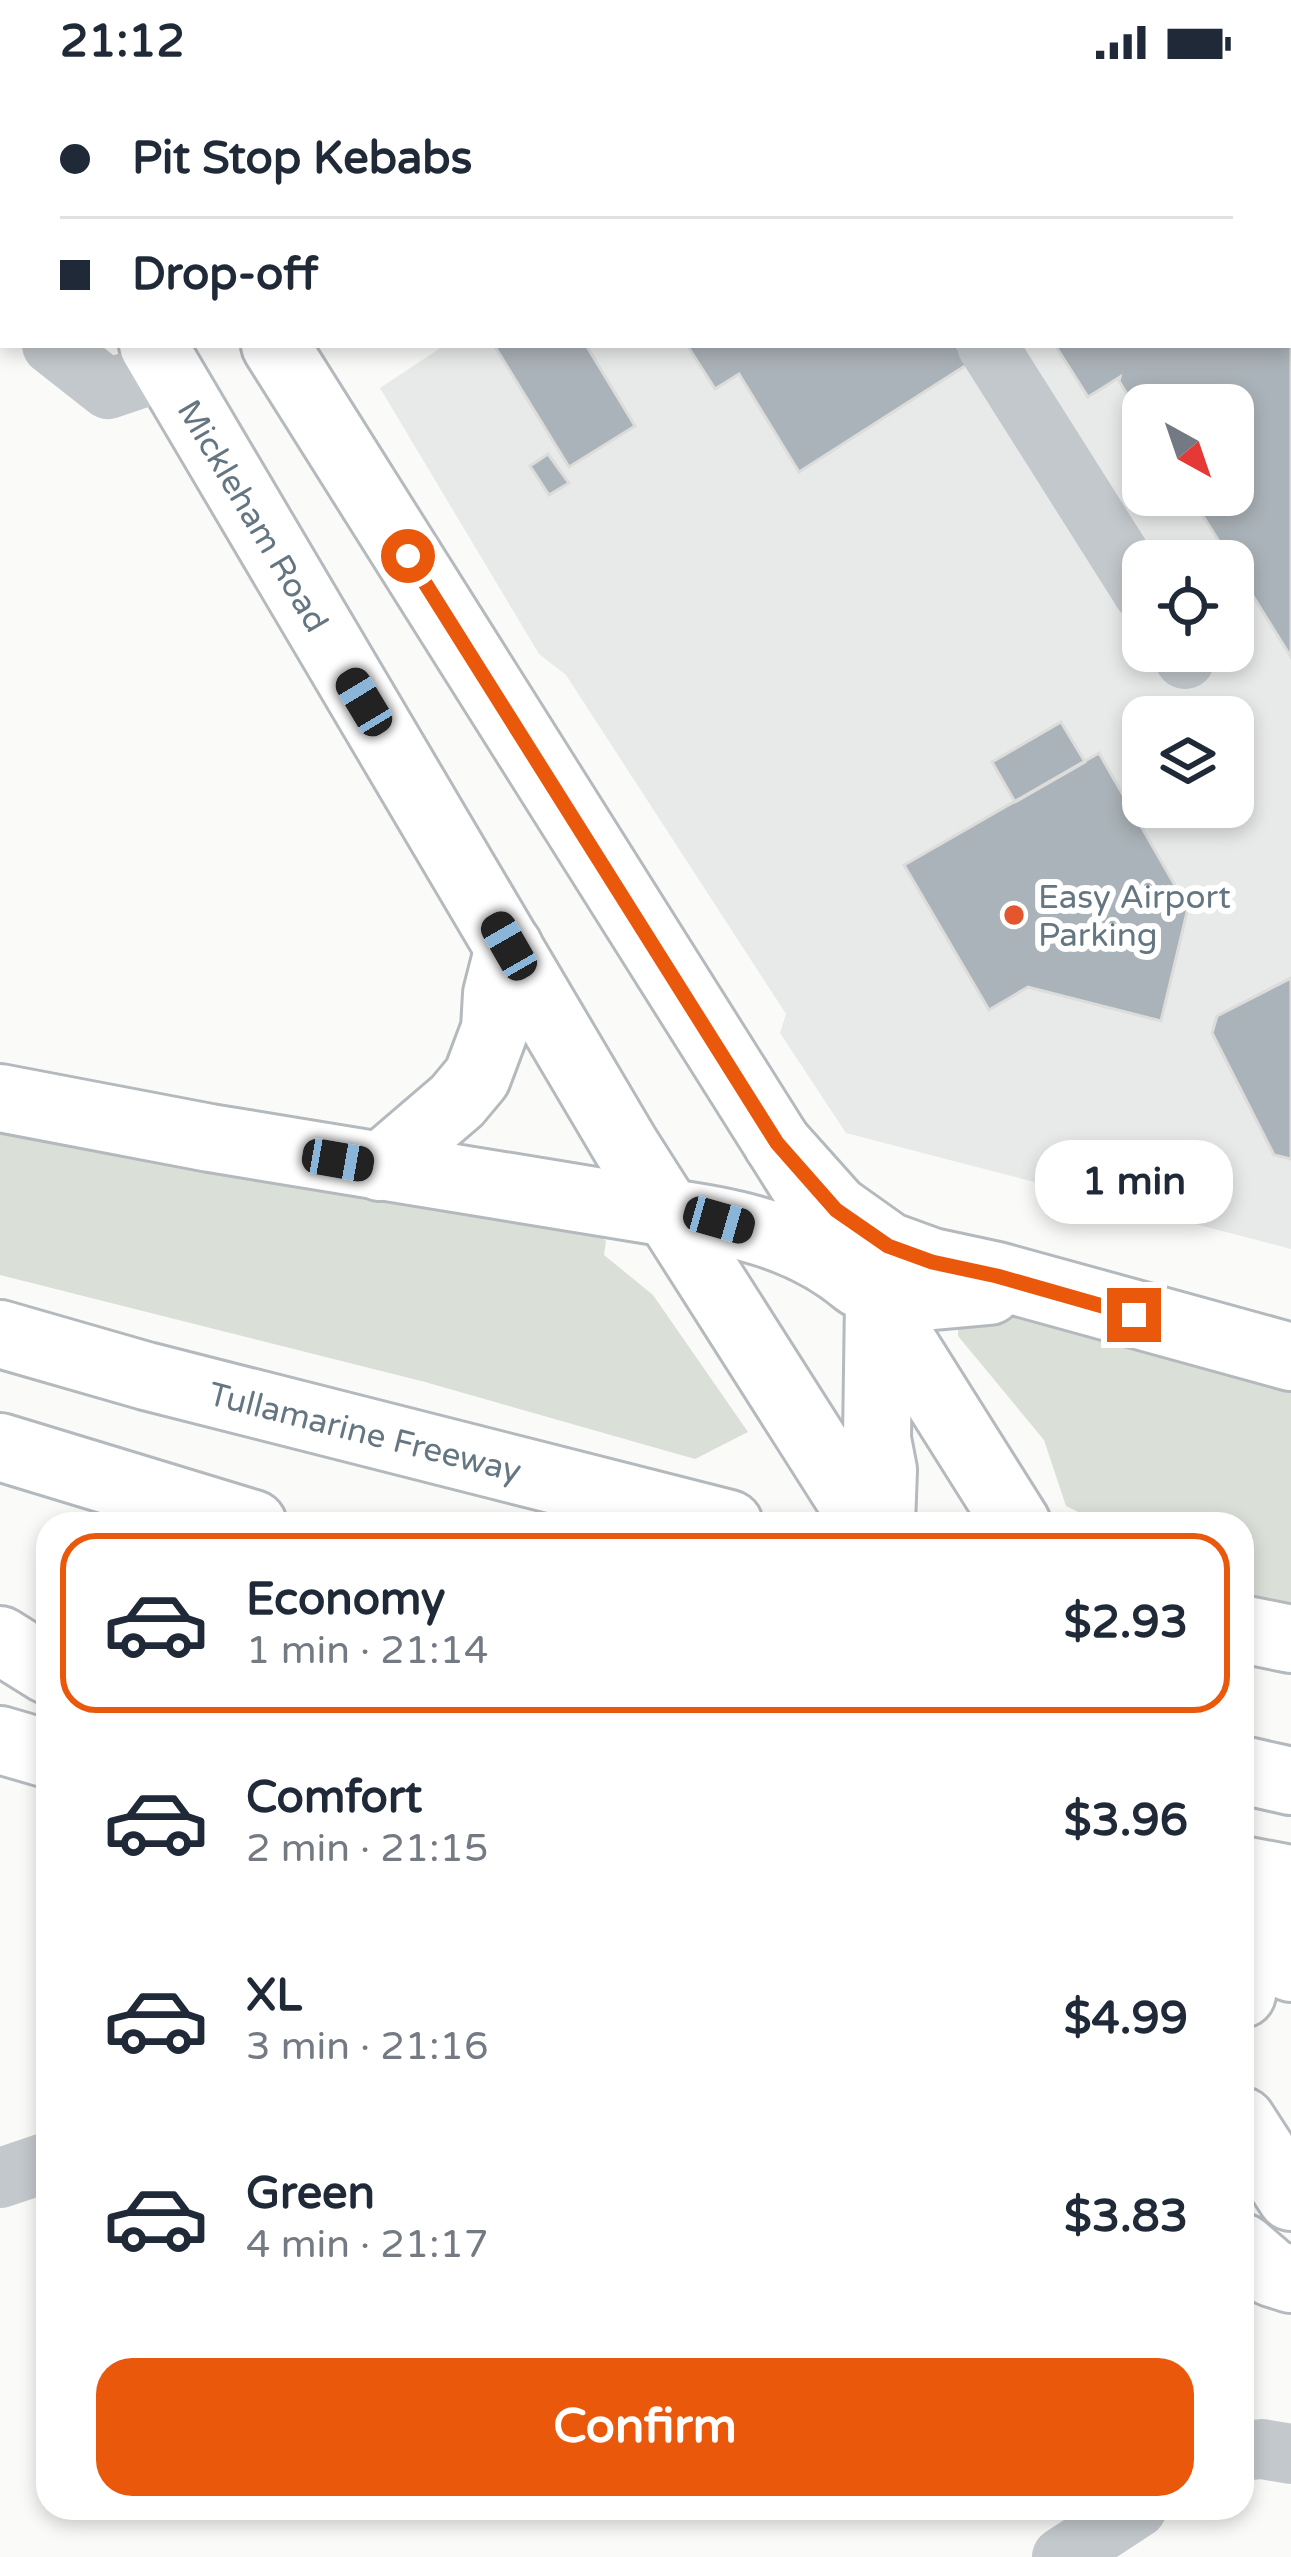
<!DOCTYPE html>
<meta charset="utf-8">
<style>
:root{--surface:#fff;--page:#f2f2f3;--text:#1f2937;--muted:#747a83;--line:#e0e1e3;--accent:#ea580c}
body{margin:0;font-family:"Varela Round",sans-serif;background:var(--page);color:var(--text);height:100vh;display:flex;flex-direction:column;font-size:45px;white-space:nowrap}
*{box-sizing:border-box;margin:0}
p{font-size:39px;color:var(--muted)}
.icon{flex:none;width:66px;height:66px;fill:none;stroke:currentColor;stroke-width:2;stroke-linecap:round;stroke-linejoin:round}
.map{position:relative;flex:1;overflow:hidden}
.sheet{position:absolute;left:36px;top:1428px;width:1218px;height:1008px;display:flex;flex-direction:column;background:var(--surface);border-radius:36px;box-shadow:0 6px 18px #0003}
.sheet>*{flex:none}
.hud{position:absolute;left:0px;top:0px;width:1293px;height:264px;box-shadow:0 6px 18px #0003;display:grid;align-content:center;height:264px;padding:0 60px;background:var(--surface)}
.needle{width:78px;rotate:140deg}
.controls{position:absolute;left:1122px;top:300px;display:grid;gap:24px}
.controls a{display:grid;place-items:center;width:132px;height:132px;border-radius:24px;background:var(--surface);box-shadow:0 6px 18px #0003;font-size:60px}
.end{position:absolute;width:54px;height:54px;margin:-27px;border:15px solid #ea580c;background:#fff;box-shadow:0 0 0 6px #fff}
.from{border-radius:50%}
.bubble{position:absolute;height:84px;border-radius:36px;background:var(--surface);box-shadow:0 6px 18px #0003;font-size:39px;font-weight:800;line-height:84px;text-align:center}
.car{position:absolute;width:36px;height:72px;margin:-36px -18px;border-radius:15px;box-shadow:0 0 9px 3px #0007;background:linear-gradient(#222 24%,#8ab4d8 0 40%,#222 0 76%,#8ab4d8 0 86%,#222 0)}
.hud b{display:flex;align-items:center;gap:42px;height:114px;font-size:45px}
.hud b+b{border-top:3px solid var(--line)}
.hud i{width:30px;height:30px;background:var(--text)}
ul{padding:21px 0 0;list-style:none}
li{display:flex;align-items:center;gap:36px;height:180px;margin:0 24px 18px;padding:0 36px;border:6px solid transparent;border-radius:36px}
li div{flex:1}
li b{display:block;font-size:45px}
li em{font-style:normal;font-weight:800}
li.on{border-color:var(--accent)}
li>.icon{width:108px;height:108px;stroke-width:1.5}
.primary-button{display:flex;gap:24px;margin-top:auto;padding:24px 60px}
.primary-button a{flex:1;height:138px;border-radius:36px;background:var(--accent);color:#fff;font-size:48px;font-weight:800;line-height:138px;text-align:center}
.status{display:flex;justify-content:space-between;align-items:center;height:84px;padding:0 60px;background:var(--surface);direction:ltr}
.status svg{height:33px;fill:currentColor}
.map>svg:first-child{display:block}
.built{fill:#e8e9e9;fill-rule:evenodd}
.green{fill:#dadfd7}
.building{fill:#aab3b9;stroke:#dcdcda;stroke-width:3}
.lines{fill:none;stroke-linecap:round;stroke-linejoin:round}
.major-casing{stroke:#b5babe;stroke-width:72}
.highway-casing{stroke:#b4b9bd;stroke-width:72}
.minor{stroke:#c3c8cc;stroke-width:60}
.major{stroke:#fff;stroke-width:66}
.highway{stroke:#fff;stroke-width:66}
.route{stroke:#ea580c;stroke-width:15}
.poi-dot{fill:#e4572e;stroke:#fff;stroke-width:4.5}
.labels{text-anchor:middle;stroke-width:12;stroke-linejoin:round;paint-order:stroke}
.street-label{font-size:33px;fill:#657683;stroke:#fff}
.poi-label{font-size:33px;fill:#657683;stroke:#fff;text-anchor:start}
</style>
<div class="status"><b>21:12</b><svg viewBox="0 0 49 12"><path d="M0 12V9h3v3zM5 12V6h3v6zM10 12V3h3v9zM15 12V0h3v12zM26 1h20v11H26zM47 4h2v5h-2z"/></svg></div>
<div class="map">
<svg width="1291" height="2473" viewBox="0 0 1291 2473">
<rect width="100%" height="100%" fill="#fafaf8"/>
<path class="built" d="M273,0H1291V1165L846,1049L780,949L786,930L566,591L539,570L380,304L445,261H1290V3ZM1143,321H1233V411H1143ZM1143,477H1233V567H1143ZM1143,633H1233V723H1143Z"/>
<path class="green" d="M0,1044L278,1086L369,1116L600,1152L606,1157L604,1171L653,1211L748,1348L695,1375L425,1298L0,1191Z
M1020,1229L1291,1303V1524L1242,1516V1440H1103L1066,1422L1044,1356L958,1252V1242L969,1234Z"/>
<path class="building" d="M391,0H441L437,3Z
M1220,0H1291V141L1290,3Z
M1290,196L1291,199V573L1190,411H1233V321H1143V336L1119,297L1120,293L1088,313L1055,261H1290Z
M494,261H586L635,342L569,383Z
M687,261H956L968,280L799,388L739,290L715,305Z
M548,370L569,399L549,411L530,382Z
M1061,638L1085,678L1015,718L992,678Z
M1099,669L1188,824L1161,937L1028,903L989,926L904,781Z
M1291,894V1075L1274,1071L1212,949L1217,932Z"/>
<g class="lines">
<defs>
<g id="major">
<path d="M113,0L115,3"/>
<path d="M0,4L3,9"/>
<path id="s1" d="M153,261L625,1061L866,1440"/>
<path d="M275,261L1017,1440"/>
<path d="M668,1129C737,1138 804,1153 858,1199"/>
<path d="M879,1217L877,1355L883,1386L881,1440"/>
<path d="M1242,1809L1291,1884"/>
<path d="M1242,1910L1258,1836"/>
<path d="M1242,2037L1291,2113"/>
</g>
<g id="highway">
<path d="M0,1014L210,1054L668,1129"/>
<path d="M777,1059L836,1125L888,1162L932,1178L997,1192L1291,1273"/>
<path d="M380,1083L457,1017L477,993L495,945L497,910L509,863"/>
<path d="M879,1217L989,1207"/>
<path id="s2" d="M0,1250L146,1292L729,1440"/>
<path d="M0,1363L253,1440"/>
<path d="M1242,1545L1291,1555"/>
<path d="M0,1556L48,1586"/>
<path d="M0,1656L48,1670"/>
<path d="M1242,1686L1291,1697"/>
<path d="M1242,1786L1291,1795"/>
<path d="M1242,2163L1272,2189L1291,2195"/>
</g>
</defs>
<use href="#major" class="major-casing"/>
<use href="#highway" class="highway-casing"/>
<path class="minor" d="M828,0L830,3
M211,3V0
M638,3L643,0
M0,197L3,201
M52,261L108,305L167,285
M987,261L1143,508
M1180,567L1185,575
M0,2094L48,2078
M1242,2367L1262,2365L1291,2370
M1062,2473L1137,2424"/>
<use href="#major" class="major"/>
<use href="#highway" class="highway"/>
</g>
<g class="lines">
<path class="route" d="M408,472L777,1059L836,1126L888,1162L932,1178L997,1192L1134,1231"/>
</g>
<circle class="poi-dot" cx="1014" cy="831" r="12"/>
<g class="labels">
<g class="street-label">
<text dy="12" stroke="none"><textPath href="#s1" startOffset="198">Mickleham Road</textPath></text>
<text dy="12" stroke="none"><textPath href="#s2" startOffset="378">Tullamarine Freeway</textPath></text>
</g>
<g class="poi-label">
<text x="1038" y="824">Easy Airport<tspan x="1038" dy="38">Parking</tspan></text>
</g>
</g>
</svg>
<div class="controls">
<a><svg class="needle" viewBox="-14 -14 28 28"><path d="M0-13l5 13h-10z" fill="#e53935"/><path d="M0 13l5-13h-10z" fill="#747a83"/></svg></a>
<a><svg class="icon" aria-label="locate" viewBox="0 0 24 24"><circle cx="12" cy="12" r="6"/><path d="M12 2v4M12 18v4M2 12h4M18 12h4"/></svg></a>
<a><svg class="icon" aria-label="layers" viewBox="0 0 24 24"><path d="M12 4l9 5-9 5-9-5zM3 14l9 5 9-5"/></svg></a>
</div>
<i class="end from" style="left:408px;top:472px"></i>
<i class="end" style="left:1134px;top:1231px"></i>
<div class="bubble" style="left:1035px;top:1056px;width:198px">1 min</div>
<i class="car" style="left:364px;top:618px;rotate:329deg"></i>
<i class="car" style="left:509px;top:862px;rotate:330deg"></i>
<i class="car" style="left:338px;top:1076px;rotate:100deg"></i>
<i class="car" style="left:719px;top:1136px;rotate:106deg"></i>
<div class="hud">
<b><i class="from"></i>Pit Stop Kebabs</b>
<b><i></i>Drop-off</b>
</div>
<section class="sheet">
<ul>
<li class="on"><svg class="icon" aria-label="car" viewBox="0 0 24 24"><path d="M5 17H2v-5l4-1 3-4h7l3 4 3 1v5h-3M9 17h6M6 11h13"/><circle cx="7" cy="17" r="2"/><circle cx="17" cy="17" r="2"/></svg><div><b>Economy</b><p>1 min · 21:14</p></div><em>$2.93</em></li>
<li><svg class="icon" aria-label="car" viewBox="0 0 24 24"><path d="M5 17H2v-5l4-1 3-4h7l3 4 3 1v5h-3M9 17h6M6 11h13"/><circle cx="7" cy="17" r="2"/><circle cx="17" cy="17" r="2"/></svg><div><b>Comfort</b><p>2 min · 21:15</p></div><em>$3.96</em></li>
<li><svg class="icon" aria-label="car" viewBox="0 0 24 24"><path d="M5 17H2v-5l4-1 3-4h7l3 4 3 1v5h-3M9 17h6M6 11h13"/><circle cx="7" cy="17" r="2"/><circle cx="17" cy="17" r="2"/></svg><div><b>XL</b><p>3 min · 21:16</p></div><em>$4.99</em></li>
<li><svg class="icon" aria-label="car" viewBox="0 0 24 24"><path d="M5 17H2v-5l4-1 3-4h7l3 4 3 1v5h-3M9 17h6M6 11h13"/><circle cx="7" cy="17" r="2"/><circle cx="17" cy="17" r="2"/></svg><div><b>Green</b><p>4 min · 21:17</p></div><em>$3.83</em></li>
</ul>
<div class="primary-button"><a>Confirm</a></div>
</section>
</div>
